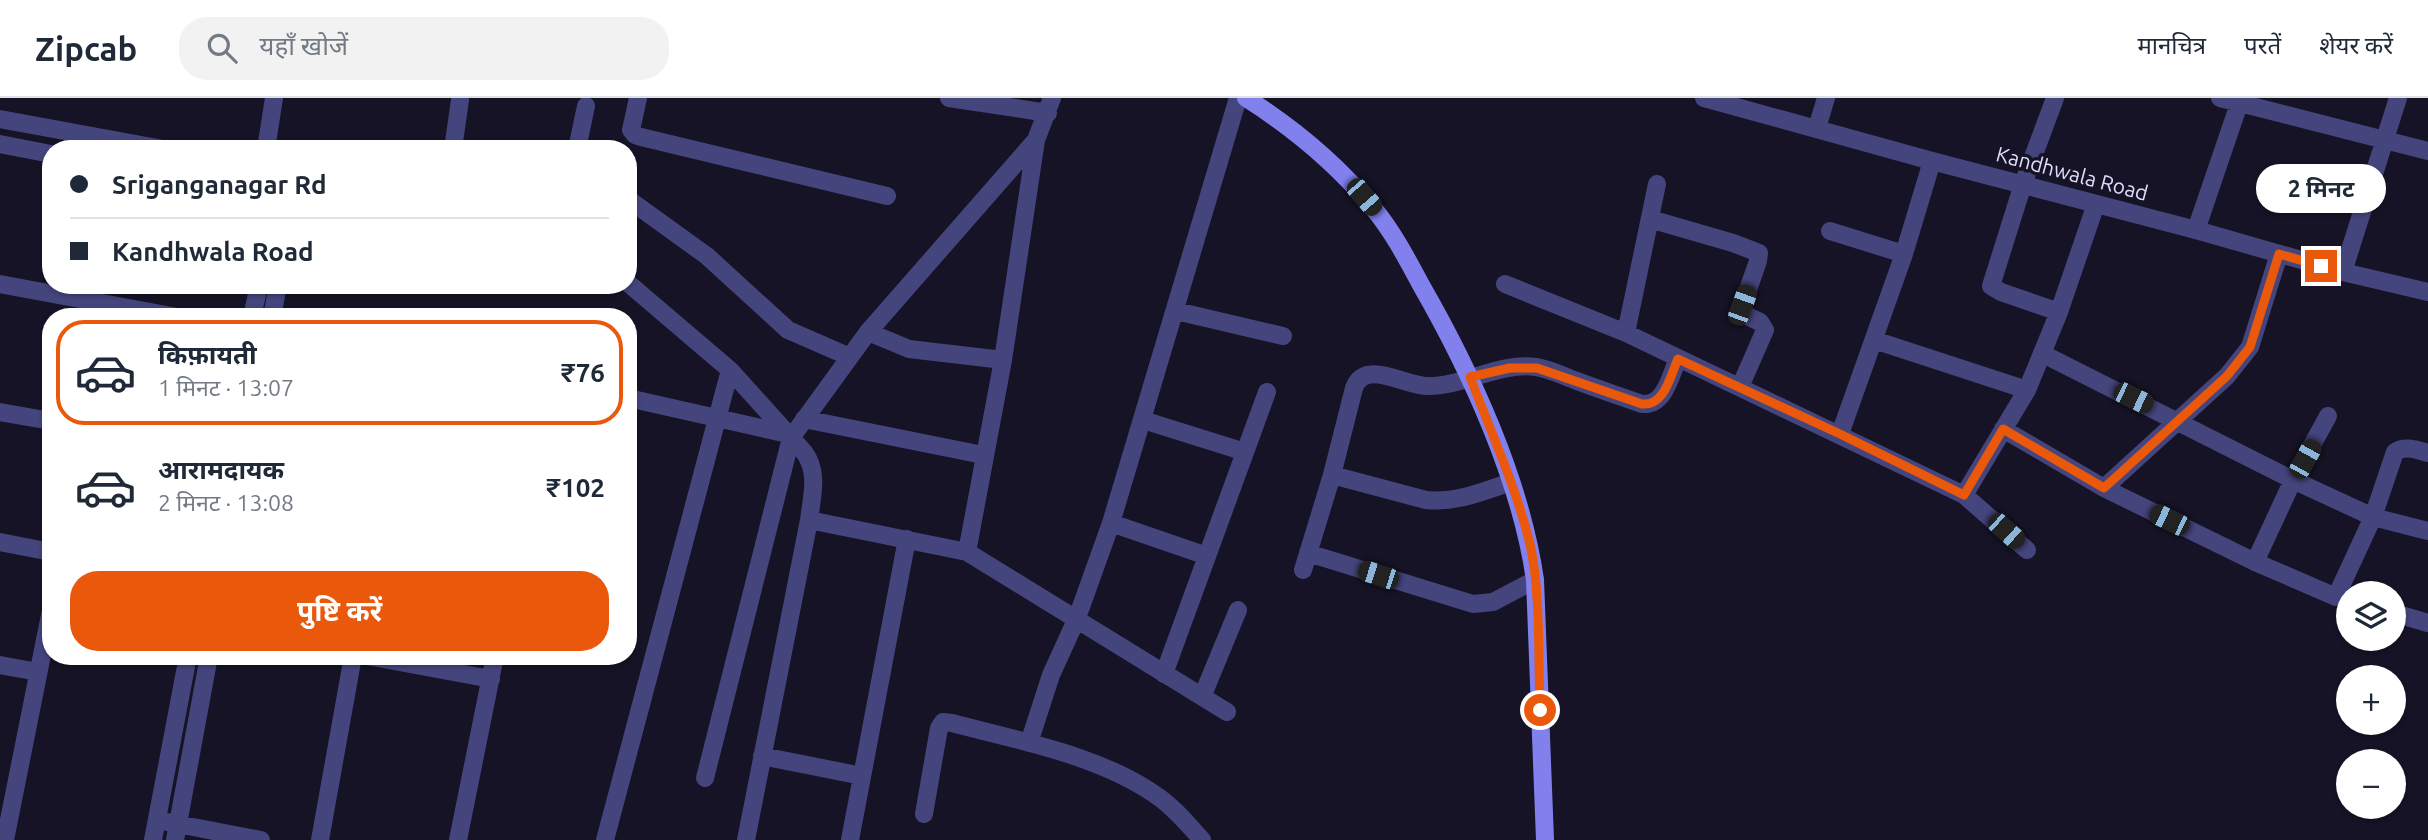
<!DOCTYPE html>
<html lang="hi">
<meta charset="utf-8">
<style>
:root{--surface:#fff;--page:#f2f2f3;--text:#1f2937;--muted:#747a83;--line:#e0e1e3;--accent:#ea580c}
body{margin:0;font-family:Ubuntu,"Noto Sans Devanagari",sans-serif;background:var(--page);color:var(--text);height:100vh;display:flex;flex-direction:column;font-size:26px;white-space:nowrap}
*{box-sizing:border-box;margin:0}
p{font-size:23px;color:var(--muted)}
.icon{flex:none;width:38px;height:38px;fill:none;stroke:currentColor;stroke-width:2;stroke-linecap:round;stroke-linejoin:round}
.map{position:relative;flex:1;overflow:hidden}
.side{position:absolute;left:42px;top:210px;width:595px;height:357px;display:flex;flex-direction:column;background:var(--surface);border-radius:28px;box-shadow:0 2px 5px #0004}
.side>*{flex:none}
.hud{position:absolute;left:42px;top:42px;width:595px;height:154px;border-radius:28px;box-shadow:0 2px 5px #0004;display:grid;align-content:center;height:154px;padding:0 28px;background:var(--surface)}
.buttons{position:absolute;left:2336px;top:483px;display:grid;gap:14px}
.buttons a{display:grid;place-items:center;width:70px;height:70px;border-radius:50%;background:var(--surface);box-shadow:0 2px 5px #0004;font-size:35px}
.end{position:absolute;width:32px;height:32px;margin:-16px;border:9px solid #ea580c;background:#fff;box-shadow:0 0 0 4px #fff}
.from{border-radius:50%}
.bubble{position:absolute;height:49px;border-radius:24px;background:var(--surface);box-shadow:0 2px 5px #0004;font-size:23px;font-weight:700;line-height:49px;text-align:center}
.car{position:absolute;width:21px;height:42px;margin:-21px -10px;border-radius:9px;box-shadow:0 0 5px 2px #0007;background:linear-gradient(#222 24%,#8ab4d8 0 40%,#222 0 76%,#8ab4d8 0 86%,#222 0)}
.hud b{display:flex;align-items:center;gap:24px;height:66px;font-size:26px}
.hud b+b{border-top:2px solid var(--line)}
.hud i{width:18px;height:18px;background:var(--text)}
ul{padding:12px 0 0;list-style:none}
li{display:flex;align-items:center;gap:21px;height:105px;margin:0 14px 10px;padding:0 14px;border:4px solid transparent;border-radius:28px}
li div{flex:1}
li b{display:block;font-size:26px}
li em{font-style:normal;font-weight:700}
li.active{border-color:var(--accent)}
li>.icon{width:63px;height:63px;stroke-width:1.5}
.button{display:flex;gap:14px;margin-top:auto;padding:14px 28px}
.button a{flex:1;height:80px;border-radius:28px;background:var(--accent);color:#fff;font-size:28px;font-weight:700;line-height:80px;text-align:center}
header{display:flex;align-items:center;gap:42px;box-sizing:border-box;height:98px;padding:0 35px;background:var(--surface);border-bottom:2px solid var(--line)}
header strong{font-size:33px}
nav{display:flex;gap:38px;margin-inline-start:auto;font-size:24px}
.search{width:490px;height:63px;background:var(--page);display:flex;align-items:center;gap:18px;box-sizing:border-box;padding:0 24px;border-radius:28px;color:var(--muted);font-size:26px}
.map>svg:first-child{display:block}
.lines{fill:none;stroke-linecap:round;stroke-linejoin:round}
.minor{stroke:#45457e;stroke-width:18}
.tertiary{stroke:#45457e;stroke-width:18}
.secondary{stroke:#8180ed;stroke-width:18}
.route{stroke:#ea580c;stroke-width:9}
.labels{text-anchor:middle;stroke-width:7;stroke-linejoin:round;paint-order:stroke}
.street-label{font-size:21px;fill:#dfddfa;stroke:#161326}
</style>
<header>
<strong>Zipcab</strong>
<div class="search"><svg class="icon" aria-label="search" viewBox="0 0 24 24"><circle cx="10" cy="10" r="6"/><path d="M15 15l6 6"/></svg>यहाँ खोजें</div>
<nav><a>मानचित्र</a><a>परतें</a><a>शेयर करें</a></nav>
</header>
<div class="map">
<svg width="2428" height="742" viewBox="0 0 2428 742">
<rect width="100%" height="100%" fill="#161326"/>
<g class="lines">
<path class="minor" d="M638,0L631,32L635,37L641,39L887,98
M949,0L1048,15
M1052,0L1036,42L1003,262L967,454L1227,614
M2055,0L2023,86L1991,188L2001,194L2059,214
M2220,0L2428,53
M0,21L163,51
M1817,30L1826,0
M0,46L51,56
M266,51L274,0
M453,51L460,2
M577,51L586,8
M628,101L707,158L788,232L850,259
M1650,121L1733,145L1759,155L1758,163L1741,212L1743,216L1760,224L1765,232L1740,289
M2196,132L2241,0
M1830,133L1904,156
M2343,174L2398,0
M628,185L730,272L804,354C819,374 812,398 809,422L967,454
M0,186L177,219
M1505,186L1626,235L1964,397L2027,452
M1176,213L1283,238
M252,219L259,187
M272,219L278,187
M868,234L909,251L1003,262
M1626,235L1657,86
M1874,242L2027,292
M2043,256L2293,382L2373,419L2428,433
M628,300L788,336
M0,314L51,323
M804,321L983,357
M1143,322L1245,354
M2003,331L2104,390L2227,278L2250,249L2279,156
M1840,336L1904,156L1932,63
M1332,377L1426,402C1456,405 1482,394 1511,384
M2104,390L2255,464L2336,499L2373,419L2395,354C2405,347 2417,352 2428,355
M1964,397L2027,292L2059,214L2096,106
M1111,425L1207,458
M0,444L51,454
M1308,455L1473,506L1493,504L1535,482
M2255,464L2293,382L2328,318
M1303,472L1332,377L1354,290C1365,261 1403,287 1426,288C1463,289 1498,264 1536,269C1550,271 1563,278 1577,283C1598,291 1620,298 1642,306C1665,308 1670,278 1678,261
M2394,515L2428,525
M367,558L491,581
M0,567L38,574
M1164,576L1267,294
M1202,599L1238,512
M1029,645L1051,577L1077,520L1111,425L1238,0
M762,658L862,678
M705,680L791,340L868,234L1036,42
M924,716L939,630L943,624L952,625C1020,643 1103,658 1160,700C1176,712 1189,727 1202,742
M167,724L261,742
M5,742L51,512
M153,742L188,558
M175,742L209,558
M320,742L353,558
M458,742L495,558
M605,742L730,272
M746,742L809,422
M850,742L907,441"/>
<path class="tertiary" d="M1704,0L1932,63L2196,132L2343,174L2428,194"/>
<path class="secondary" d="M1246,0C1295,31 1337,66 1374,111C1393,134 1407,161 1421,187C1471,274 1521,383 1535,482L1545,742"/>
</g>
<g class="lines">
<path class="route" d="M1540,612C1538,561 1541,495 1530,446C1516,389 1491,334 1470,279L1510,270H1537L1642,306C1665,308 1670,278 1678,261L1840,336L1964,397L2003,331L2104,390L2227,278L2250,249L2279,156L2321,168"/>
</g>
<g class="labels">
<g class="street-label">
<text transform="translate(2072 76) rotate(15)" y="7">Kandhwala Road</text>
</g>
</g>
</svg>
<div class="buttons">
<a><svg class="icon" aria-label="layers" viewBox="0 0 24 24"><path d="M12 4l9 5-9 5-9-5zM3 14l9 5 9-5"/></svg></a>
<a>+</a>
<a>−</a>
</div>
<i class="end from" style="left:1540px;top:612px"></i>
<i class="end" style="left:2321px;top:168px"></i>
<div class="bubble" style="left:2256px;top:66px;width:130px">2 मिनट</div>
<i class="car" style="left:1364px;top:99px;rotate:139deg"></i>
<i class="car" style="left:1742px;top:207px;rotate:20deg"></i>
<i class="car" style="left:2133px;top:300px;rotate:116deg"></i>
<i class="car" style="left:2305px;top:361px;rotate:29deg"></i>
<i class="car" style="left:2169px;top:422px;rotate:296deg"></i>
<i class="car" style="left:2006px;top:433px;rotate:132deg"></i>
<i class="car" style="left:1378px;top:477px;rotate:288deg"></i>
<div class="hud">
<b><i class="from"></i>Sriganganagar Rd</b>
<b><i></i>Kandhwala Road</b>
</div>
<section class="side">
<ul>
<li class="active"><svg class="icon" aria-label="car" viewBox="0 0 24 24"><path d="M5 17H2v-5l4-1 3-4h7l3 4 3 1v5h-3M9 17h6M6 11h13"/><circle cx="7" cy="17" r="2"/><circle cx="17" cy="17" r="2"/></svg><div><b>किफ़ायती</b><p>1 मिनट · 13:07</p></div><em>₹76</em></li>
<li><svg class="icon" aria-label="car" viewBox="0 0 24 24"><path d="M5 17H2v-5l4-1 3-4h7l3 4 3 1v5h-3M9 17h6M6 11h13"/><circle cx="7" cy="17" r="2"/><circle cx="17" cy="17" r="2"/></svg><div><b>आरामदायक</b><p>2 मिनट · 13:08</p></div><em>₹102</em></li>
</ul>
<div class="button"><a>पुष्टि करें</a></div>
</section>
</div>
